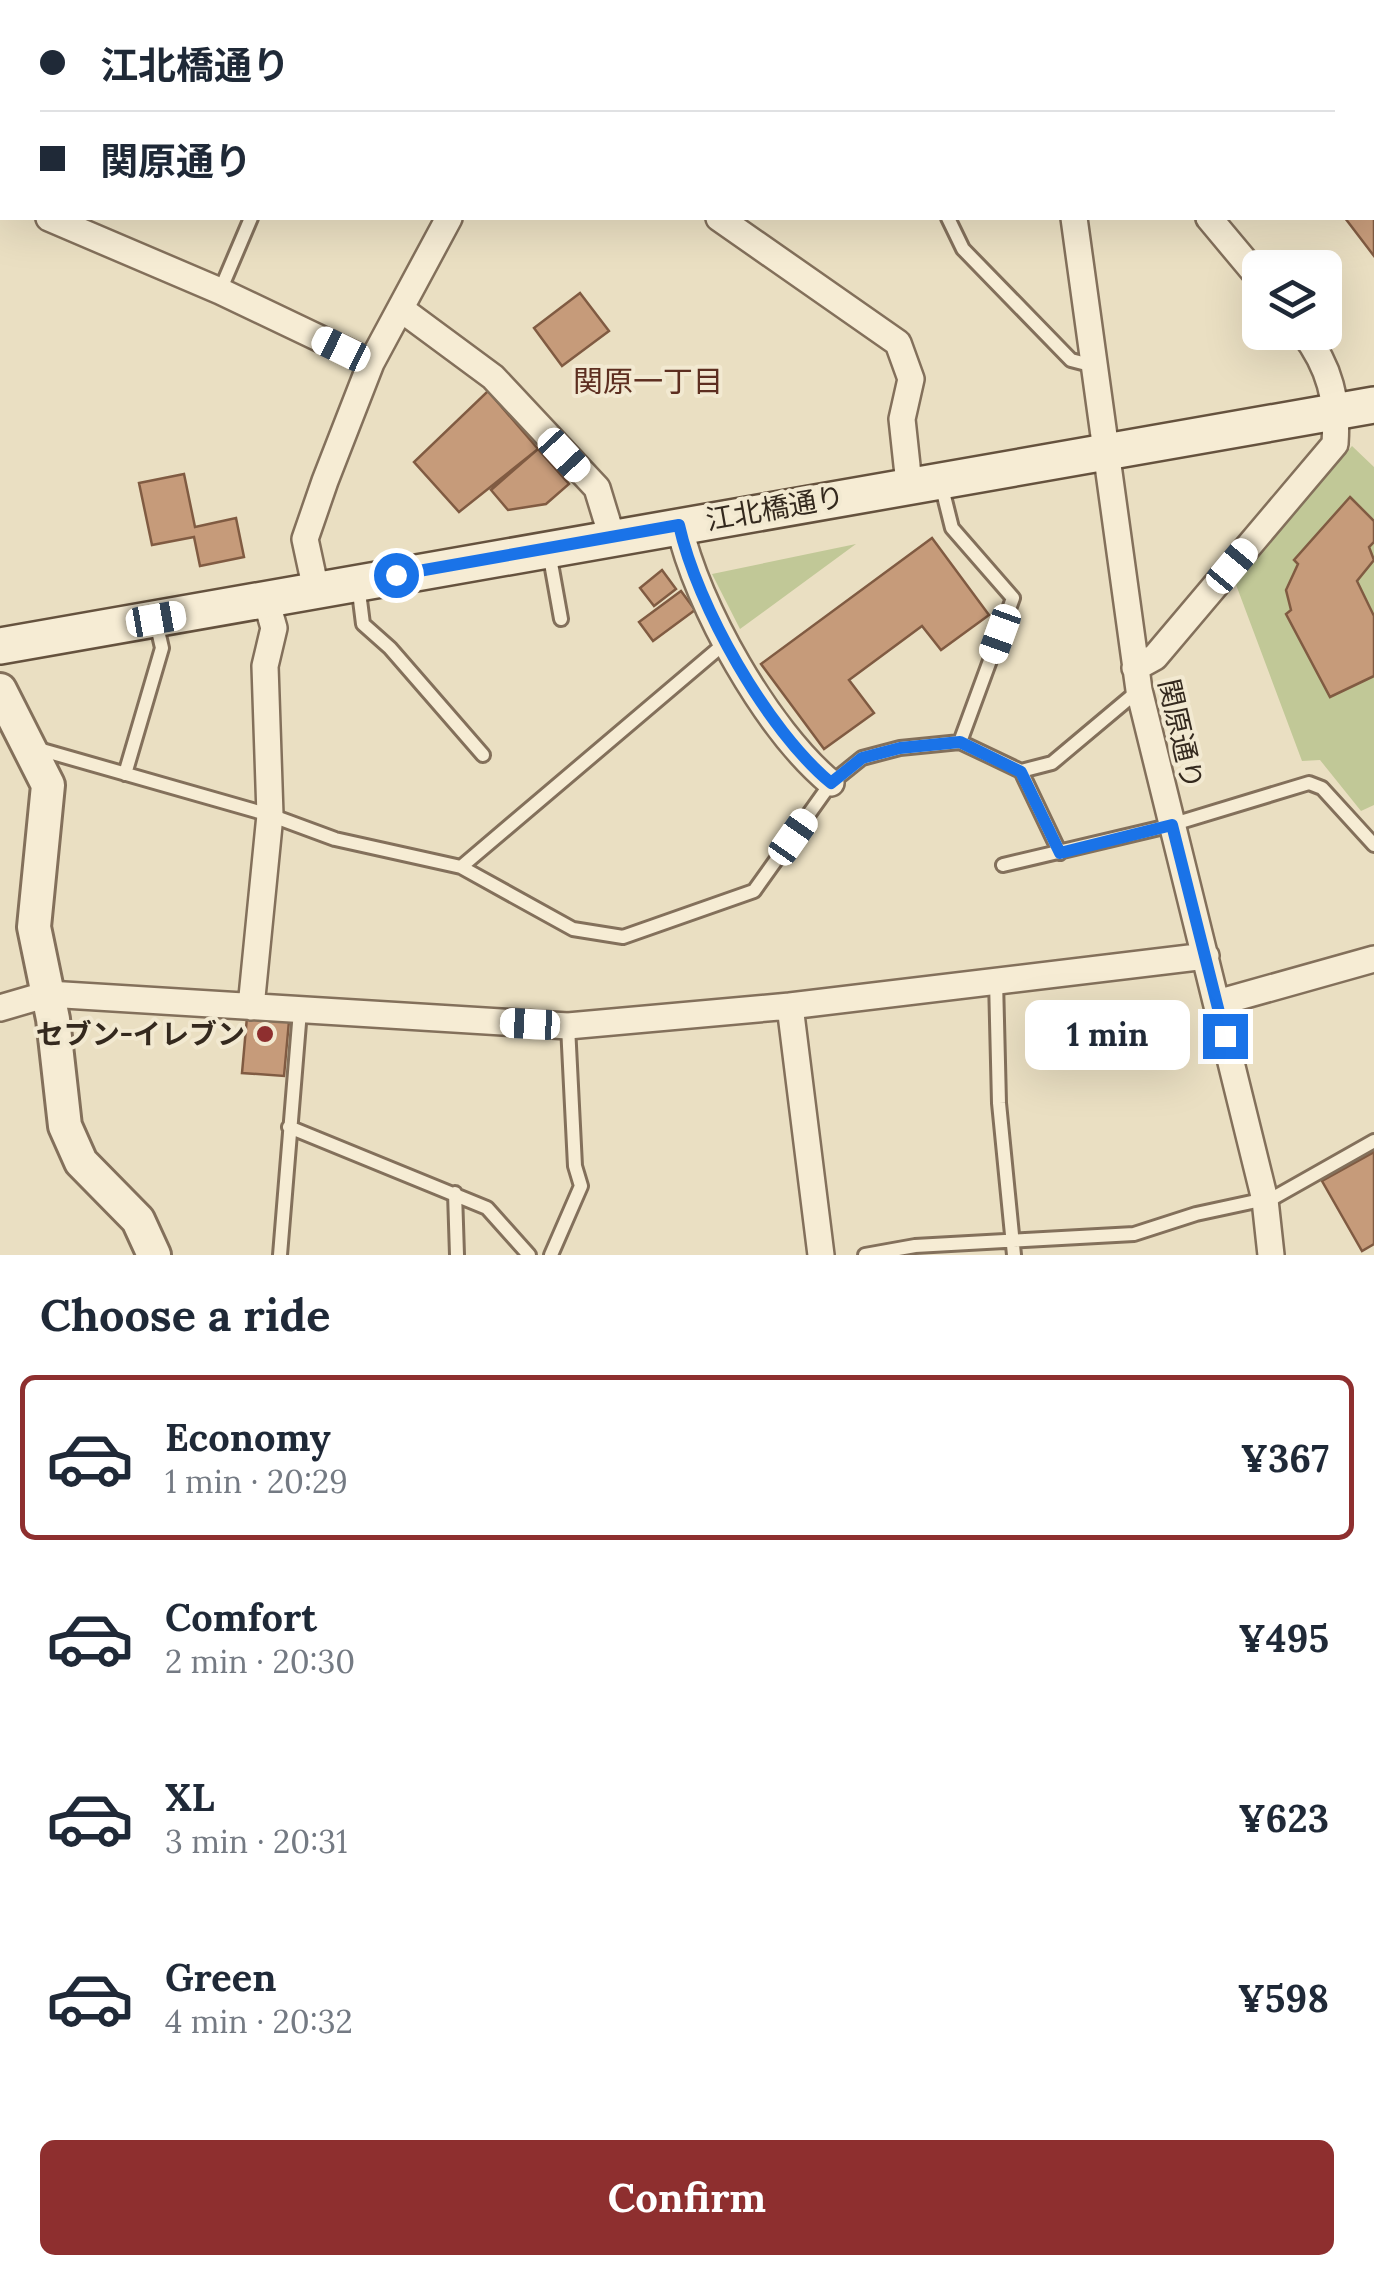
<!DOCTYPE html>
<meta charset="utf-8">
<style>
:root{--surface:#fff;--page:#f6f6f7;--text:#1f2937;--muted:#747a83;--line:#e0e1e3;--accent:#8e2f2f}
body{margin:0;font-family:Lora,"Noto Sans JP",serif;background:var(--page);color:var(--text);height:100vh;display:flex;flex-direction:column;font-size:38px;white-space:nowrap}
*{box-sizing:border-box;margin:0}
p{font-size:32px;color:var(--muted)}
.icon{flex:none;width:55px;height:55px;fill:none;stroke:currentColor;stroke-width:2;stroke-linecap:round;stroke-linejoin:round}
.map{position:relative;height:1255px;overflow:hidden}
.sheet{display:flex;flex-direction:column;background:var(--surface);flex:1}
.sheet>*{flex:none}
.hud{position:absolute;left:0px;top:0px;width:1375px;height:220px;box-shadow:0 10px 40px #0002;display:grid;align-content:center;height:220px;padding:0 40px;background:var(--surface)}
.tools{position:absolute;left:1242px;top:250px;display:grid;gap:20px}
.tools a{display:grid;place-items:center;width:100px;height:100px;border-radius:15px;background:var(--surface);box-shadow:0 10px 40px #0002;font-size:50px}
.end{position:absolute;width:45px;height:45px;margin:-22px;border:12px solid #1a73e8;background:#fff;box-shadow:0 0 0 5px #fff}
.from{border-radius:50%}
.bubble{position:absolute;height:70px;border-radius:15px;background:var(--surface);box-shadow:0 10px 40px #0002;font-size:32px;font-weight:800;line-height:70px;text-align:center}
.car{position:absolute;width:30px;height:60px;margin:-30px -15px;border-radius:12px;box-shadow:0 0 8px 2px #0007;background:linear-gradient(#fff 24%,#345 0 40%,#fff 0 76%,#345 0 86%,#fff 0)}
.hud b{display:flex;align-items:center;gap:35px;height:95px;font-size:38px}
.hud b+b{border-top:2px solid var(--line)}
.hud i{width:25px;height:25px;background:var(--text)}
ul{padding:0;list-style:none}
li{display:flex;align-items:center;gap:30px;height:165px;margin:0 20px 15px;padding:0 20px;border:5px solid transparent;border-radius:15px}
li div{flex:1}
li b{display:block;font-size:38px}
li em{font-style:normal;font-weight:800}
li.selected{border-color:var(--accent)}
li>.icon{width:90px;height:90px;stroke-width:1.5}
h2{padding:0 40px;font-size:45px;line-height:120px}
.button{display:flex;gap:20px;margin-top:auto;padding:20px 40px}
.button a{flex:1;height:115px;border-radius:15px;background:var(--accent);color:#fff;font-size:40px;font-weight:800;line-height:115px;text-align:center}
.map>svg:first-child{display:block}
.green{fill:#c1c897}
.building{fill:#c69b7a;stroke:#805b42;stroke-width:2.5}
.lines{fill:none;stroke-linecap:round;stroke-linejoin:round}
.service-casing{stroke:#83705b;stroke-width:18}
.minor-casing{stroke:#83705b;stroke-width:30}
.tertiary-casing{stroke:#83705b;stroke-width:38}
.secondary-casing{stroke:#65523e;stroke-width:40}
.service{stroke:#f6ecd4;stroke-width:12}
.minor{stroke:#f6ecd4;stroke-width:25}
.tertiary{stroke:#f6ecd4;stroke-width:32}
.secondary{stroke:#f6ecd4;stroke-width:35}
.route{stroke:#1a73e8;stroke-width:12}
.poi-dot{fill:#8e2f2f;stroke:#f2e9d1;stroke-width:4}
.labels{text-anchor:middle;stroke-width:8;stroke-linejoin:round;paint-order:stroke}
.street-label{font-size:28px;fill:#34291e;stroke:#f2e9d1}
.poi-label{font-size:28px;font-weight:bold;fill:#34291e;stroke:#f2e9d1;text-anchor:end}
.neighbourhood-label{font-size:30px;fill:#5d2e20;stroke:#f2e9d1}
</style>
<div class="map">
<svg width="1374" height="1255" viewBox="0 0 1374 1255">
<rect width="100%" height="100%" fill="#eadfc2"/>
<path class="green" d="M1352,446L1374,467V805L1361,811L1320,760L1302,761L1235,582Z
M856,544L740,629L712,574Z"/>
<path class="building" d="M1374,194V256L1345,218H1372Z
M580,293L609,331L562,366L534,328Z
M488,391L538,449L459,512L414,462Z
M538,449L569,484L546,504L508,510L491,490Z
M184,474L195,527L236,518L244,557L200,566L194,537L152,545L139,483Z
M1350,497L1374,521V542L1369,547L1374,560L1357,581L1374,616V676L1330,697L1286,614L1291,610L1286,590L1298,564L1294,560Z
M932,538L989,615L941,650L922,626L849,680L874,713L824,749L761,664Z
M662,570L676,589L654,606L640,588Z
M681,591L695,610L653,641L639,622Z
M247,1017L289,1021L284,1076L242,1073Z
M1374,1152V1244L1362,1251L1322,1181Z"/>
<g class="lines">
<defs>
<path id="service" d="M7,0V2
M726,0L730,2
M280,2V0
M948,218L963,249L1071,360L1094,366
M220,291L251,218
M549,552L561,619
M358,584L363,624L390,648L483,755
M960,742L1021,771L1060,853
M35,748L270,815L335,839L461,867L573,929L623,937L754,891L831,783L862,758L900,748L960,742L1013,598L952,528L941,484
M1021,771L1052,763L1139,690
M125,774L162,648L156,622
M1003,865L1164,827L1309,783L1322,788L1374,845
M461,867L725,643
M996,980L999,1103L1014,1255
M289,1127L487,1208L529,1255
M455,1193L457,1255
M280,1255L300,1011
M551,1255L581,1186L575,1166L568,1026
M865,1255L915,1246L1134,1234L1196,1214L1275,1197L1374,1141"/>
<path id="minor" d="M916,0L919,2
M1044,0V2
M553,2L554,0
M0,197L2,198
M49,218L220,291L371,363
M719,218L898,343L911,379L902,419L909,484
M1074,218L1139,690L1265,1200L1271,1255
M1209,218L1260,279
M401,309L493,377L597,488L612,537
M679,525C697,606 767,730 831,783
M316,590L305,539L325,481L371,363L449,218
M1135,668L1155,657L1335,444C1338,400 1330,367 1303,332
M1217,1003L1374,959
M790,1006L821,1255
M251,1007L270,815L265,666L274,628L266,600
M0,1008L48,994L568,1026L790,1006L1206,956"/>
<path id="tertiary" d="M0,690L48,785L34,927L53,1019L65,1126L81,1162L138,1220L154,1255"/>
<path id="secondary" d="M1318,0L1320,2
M1372,62L1374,64
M0,646L1374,405"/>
</defs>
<use href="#service" class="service-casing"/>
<use href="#minor" class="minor-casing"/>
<use href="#tertiary" class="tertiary-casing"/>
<use href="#secondary" class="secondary-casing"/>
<use href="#service" class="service"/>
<use href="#minor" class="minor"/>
<use href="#tertiary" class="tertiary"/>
<use href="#secondary" class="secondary"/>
</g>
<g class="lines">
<path class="route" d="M396,575L679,525C697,606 767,730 831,783L862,758L900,748L960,742L1021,772L1060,853L1172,825L1225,1036"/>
</g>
<circle class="poi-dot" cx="265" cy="1034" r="10"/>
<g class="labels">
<g class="street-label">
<text transform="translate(775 508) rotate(-10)" y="10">江北橋通り</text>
<text transform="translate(1181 734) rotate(77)" y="10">関原通り</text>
</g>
<g class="poi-label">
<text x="245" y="1044">セブン-イレブン</text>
</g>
<g class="neighbourhood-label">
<text x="648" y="392">関原一丁目</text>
</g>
</g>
</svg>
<div class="tools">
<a><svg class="icon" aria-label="layers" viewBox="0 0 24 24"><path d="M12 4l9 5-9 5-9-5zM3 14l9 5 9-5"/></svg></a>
</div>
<i class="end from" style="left:396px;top:575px"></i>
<i class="end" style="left:1225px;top:1036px"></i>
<div class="bubble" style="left:1025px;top:1000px;width:165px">1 min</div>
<i class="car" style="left:341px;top:349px;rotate:296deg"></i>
<i class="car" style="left:564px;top:455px;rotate:137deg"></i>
<i class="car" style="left:1232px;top:566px;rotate:40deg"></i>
<i class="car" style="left:156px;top:619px;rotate:80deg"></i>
<i class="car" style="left:1000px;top:634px;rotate:200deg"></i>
<i class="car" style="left:793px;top:837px;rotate:35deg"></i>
<i class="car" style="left:530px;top:1024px;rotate:273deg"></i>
<div class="hud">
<b><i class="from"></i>江北橋通り</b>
<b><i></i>関原通り</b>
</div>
</div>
<section class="sheet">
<h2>Choose a ride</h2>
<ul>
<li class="selected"><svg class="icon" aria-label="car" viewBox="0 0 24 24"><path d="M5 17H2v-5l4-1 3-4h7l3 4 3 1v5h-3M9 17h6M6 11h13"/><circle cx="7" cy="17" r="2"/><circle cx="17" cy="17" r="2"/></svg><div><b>Economy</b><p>1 min · 20:29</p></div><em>¥367</em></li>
<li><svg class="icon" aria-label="car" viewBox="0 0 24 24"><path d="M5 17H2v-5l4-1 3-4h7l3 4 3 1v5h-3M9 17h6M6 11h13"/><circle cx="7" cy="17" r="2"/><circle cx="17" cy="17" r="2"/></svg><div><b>Comfort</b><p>2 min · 20:30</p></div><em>¥495</em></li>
<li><svg class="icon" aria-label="car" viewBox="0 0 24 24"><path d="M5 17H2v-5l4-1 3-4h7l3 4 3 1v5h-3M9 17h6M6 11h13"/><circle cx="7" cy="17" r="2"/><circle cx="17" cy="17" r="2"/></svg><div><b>XL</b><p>3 min · 20:31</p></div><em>¥623</em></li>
<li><svg class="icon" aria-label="car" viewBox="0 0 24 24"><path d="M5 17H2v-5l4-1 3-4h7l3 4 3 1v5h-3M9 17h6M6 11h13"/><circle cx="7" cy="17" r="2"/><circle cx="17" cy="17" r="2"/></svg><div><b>Green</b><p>4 min · 20:32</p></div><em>¥598</em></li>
</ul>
<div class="button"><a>Confirm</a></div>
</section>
